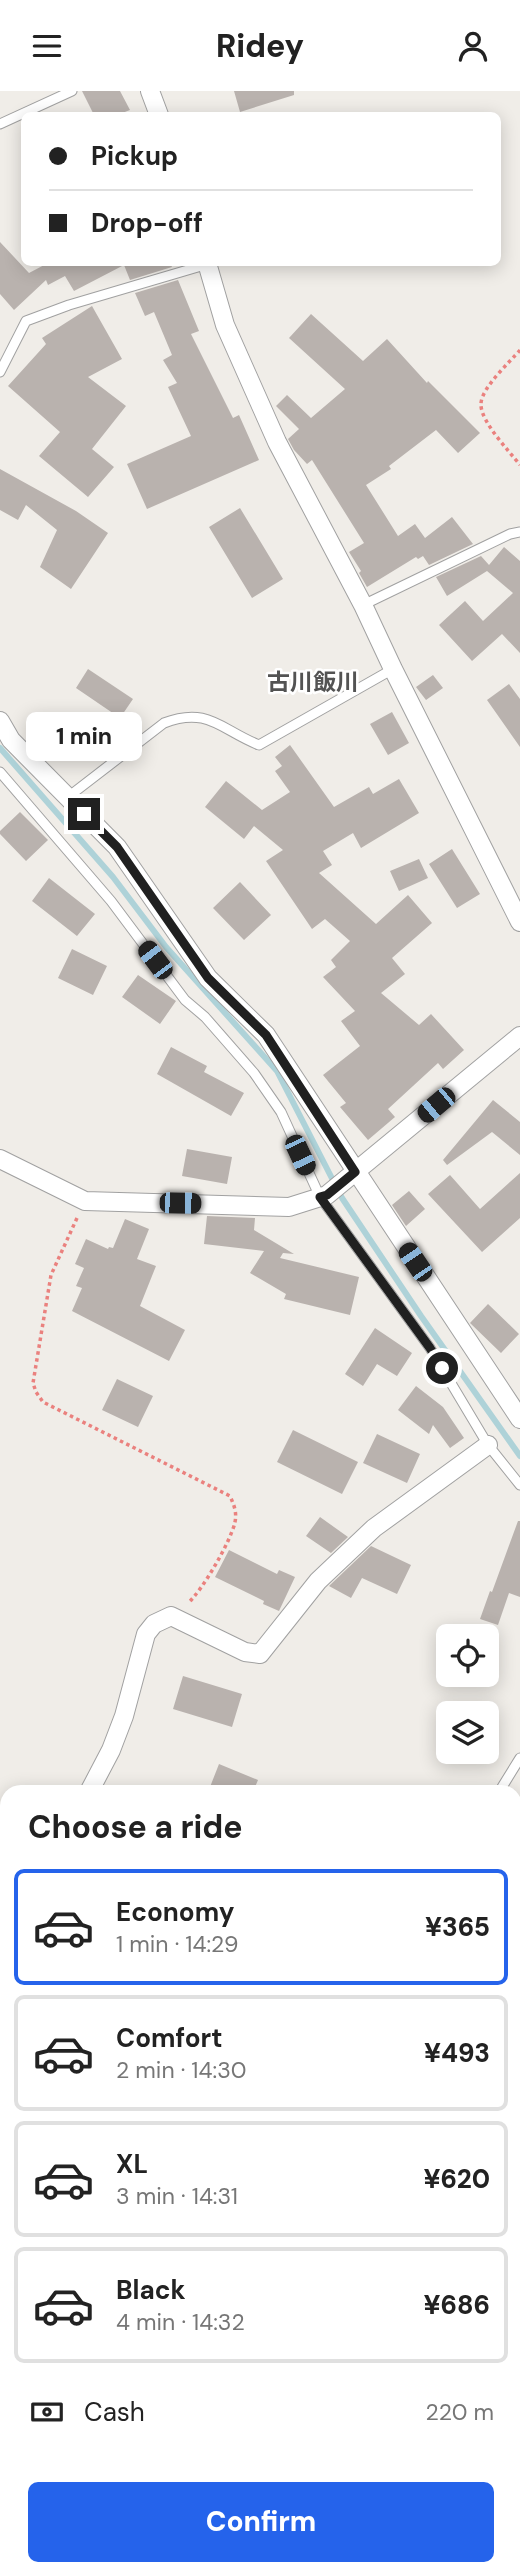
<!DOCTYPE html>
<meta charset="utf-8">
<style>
:root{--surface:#fff;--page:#f2f2f2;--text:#222;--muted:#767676;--line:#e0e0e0;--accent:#2563eb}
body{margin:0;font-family:"DM Sans","Noto Sans JP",sans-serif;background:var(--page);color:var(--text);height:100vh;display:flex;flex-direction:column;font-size:26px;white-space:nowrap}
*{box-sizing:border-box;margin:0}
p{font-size:23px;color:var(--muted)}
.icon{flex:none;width:38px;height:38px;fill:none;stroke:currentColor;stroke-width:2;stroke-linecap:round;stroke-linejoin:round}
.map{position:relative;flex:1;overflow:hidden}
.details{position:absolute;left:0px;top:1694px;width:522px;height:791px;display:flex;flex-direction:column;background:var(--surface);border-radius:21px 21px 0 0;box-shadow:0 4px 18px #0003}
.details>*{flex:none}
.hud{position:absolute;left:21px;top:21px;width:480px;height:154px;border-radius:10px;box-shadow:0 4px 18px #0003;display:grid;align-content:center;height:154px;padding:0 28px;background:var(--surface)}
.controls{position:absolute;left:436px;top:1533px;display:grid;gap:14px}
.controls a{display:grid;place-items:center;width:63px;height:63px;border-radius:10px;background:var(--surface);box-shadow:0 4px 18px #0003;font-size:35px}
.end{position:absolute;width:32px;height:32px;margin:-16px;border:9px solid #202020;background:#fff;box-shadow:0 0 0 4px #fff}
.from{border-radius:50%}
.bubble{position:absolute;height:49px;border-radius:10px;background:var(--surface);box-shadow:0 4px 18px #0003;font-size:23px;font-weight:800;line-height:49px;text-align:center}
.car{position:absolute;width:21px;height:42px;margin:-21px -10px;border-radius:9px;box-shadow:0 0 5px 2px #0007;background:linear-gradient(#222 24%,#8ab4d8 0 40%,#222 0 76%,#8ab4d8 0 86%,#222 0)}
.hud b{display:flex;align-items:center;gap:24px;height:66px;font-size:26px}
.hud b+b{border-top:2px solid var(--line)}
.hud i{width:18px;height:18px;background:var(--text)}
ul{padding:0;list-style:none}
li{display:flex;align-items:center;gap:21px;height:116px;margin:0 14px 10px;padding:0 14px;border:4px solid var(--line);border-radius:10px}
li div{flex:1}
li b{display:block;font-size:26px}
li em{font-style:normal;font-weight:800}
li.current{border-color:var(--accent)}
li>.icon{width:63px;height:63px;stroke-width:1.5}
h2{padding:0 28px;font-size:32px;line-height:84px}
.pay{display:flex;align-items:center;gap:18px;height:77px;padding:0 28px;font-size:26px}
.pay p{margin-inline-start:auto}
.button{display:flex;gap:14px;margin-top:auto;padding:14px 28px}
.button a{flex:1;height:80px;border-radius:10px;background:var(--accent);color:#fff;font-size:28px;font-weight:800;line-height:80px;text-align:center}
header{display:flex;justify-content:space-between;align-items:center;height:91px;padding:0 28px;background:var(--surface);font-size:32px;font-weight:800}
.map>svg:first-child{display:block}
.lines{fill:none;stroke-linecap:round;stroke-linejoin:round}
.stream{stroke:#aed2d8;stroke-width:6}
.building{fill:#b9b2ae}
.lane-casing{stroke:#a1a1a1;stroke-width:11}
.street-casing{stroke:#a1a1a1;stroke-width:20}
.path{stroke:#ea817e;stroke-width:3.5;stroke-dasharray:3.5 3.5;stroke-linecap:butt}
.lane{stroke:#fff;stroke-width:9}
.street{stroke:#fff;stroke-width:18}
.route{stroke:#202020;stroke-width:9}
.labels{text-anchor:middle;stroke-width:5;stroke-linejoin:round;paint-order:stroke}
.quarter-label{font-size:23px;font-weight:bold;fill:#535353;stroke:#fff}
</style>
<header><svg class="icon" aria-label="menu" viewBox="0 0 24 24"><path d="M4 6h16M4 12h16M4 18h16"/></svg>Ridey<svg class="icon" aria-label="person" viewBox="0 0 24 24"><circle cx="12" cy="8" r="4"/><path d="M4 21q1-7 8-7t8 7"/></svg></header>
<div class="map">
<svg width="520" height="2485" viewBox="0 0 520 2485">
<rect width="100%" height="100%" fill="#f0ede8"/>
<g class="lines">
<path class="stream" d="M0,657L113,786L166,856L277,980L342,1107L421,1225L520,1365"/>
</g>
<path class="building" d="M82,0H120L130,19L117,24H94Z
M234,0H294V4L240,21Z
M0,151L29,182L48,172H170L172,176L130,189L124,174L74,200L65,185L48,194L46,189L14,219L0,203Z
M178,189L199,240L191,243L233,327L239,324L259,369L147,418L127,373L191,345L168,296L177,292L163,269L172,264L154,221L145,225L135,202Z
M92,215L122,268L88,286L126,315L92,358L114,376L88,406L39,365L60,341L8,295L46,253L42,247Z
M311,223L363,270L387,248L427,292L428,290L480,342L458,362L436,339L389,375L391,378L366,394L398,445L415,433L425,447L452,426L473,453L429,474L423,465L418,468L416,466L367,496L359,482L361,480L349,461L364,452L312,369L307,373L294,359L288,348L299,338L276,315L287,304L311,327L345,298L289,247Z
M0,378L76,420L108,442L71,498L40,476L57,439L26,414L18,429L0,419Z
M240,417L283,488L252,507L209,436Z
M504,456L520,470V562L502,543L472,570L439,534L465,510L483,530L513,502L487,480L447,505L436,486L481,465L489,474Z
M88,578L133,608L120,627L76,597Z
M433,584L443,597L426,609L416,596Z
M509,593L520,608V656L487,609Z
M392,621L409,652L388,664L370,633Z
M290,654L334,716L369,696L373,703L399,688L419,722L361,757L353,742L323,760L332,774L319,782L376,833L408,804L432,832L392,867L405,883L381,902L419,934L431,923L464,959L443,978L438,972L388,1018L395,1026L368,1049L340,1016L346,1012L323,984L360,955L341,930L355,920L323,886L336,876L331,869L350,850L325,828L312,838L266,770L283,759L254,735L244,748L205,716L226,690L262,719L290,701L275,680L282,675L275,666Z
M20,721L48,749L26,770L0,743V740Z
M452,758L480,803L457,817L429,773Z
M419,768L428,787L399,800L390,780Z
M49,787L95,823L77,845L32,810Z
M240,791L271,824L244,849L213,817Z
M72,858L107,875L93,904L58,887Z
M138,884L176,910L160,933L122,906Z
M171,956L207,975L204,981L244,1002L231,1025L157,983Z
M493,1009L520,1031V1064L492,1041L447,1074L443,1069Z
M187,1058L232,1066L227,1093L182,1085Z
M520,1082V1127L482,1161L428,1103L450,1084L480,1118Z
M409,1100L425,1118L406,1135L392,1114Z
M207,1125L255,1127L254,1139L294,1163L283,1162L280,1167L359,1186L350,1224L284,1208L286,1203L250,1182L264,1160L204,1153Z
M125,1128L149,1138L137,1168L156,1175L140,1215L185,1239L169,1270L72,1220L82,1197L76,1195L84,1177L75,1173L86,1148L108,1158L109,1156L113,1157Z
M488,1213L519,1243L501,1262L470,1232Z
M375,1237L412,1262L397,1285L377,1273L363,1295L345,1283Z
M117,1288L153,1305L138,1336L102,1319Z
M416,1295L443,1316L464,1347L450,1357L433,1334L429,1343L398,1319Z
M293,1339L358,1371L342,1403L277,1371Z
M377,1343L420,1363L407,1392L363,1372Z
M320,1426L348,1446L331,1462L306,1445Z
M518,1430H520V1506L509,1502L498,1534L480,1528L490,1500L492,1501Z
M371,1455L411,1474L397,1503L362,1487L351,1507L329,1495Z
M229,1459L277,1483L279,1479L295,1486L279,1520L263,1513L264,1510L215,1486Z
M183,1585L242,1603L232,1636L173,1618Z
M219,1673L258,1689L253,1701H223L210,1696Z"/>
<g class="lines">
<defs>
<path id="lane" d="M0,33L72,0
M0,281L26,230L69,214L208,173
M363,514L510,443L520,441
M0,681L111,810L185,909L205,926L254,982L281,1021L320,1106L430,1257L488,1354L520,1394
M68,706L164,632C208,615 221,639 259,654L393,578
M499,1701L520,1667"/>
<path id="street" d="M150,0L159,24
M207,172L225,234L277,351L363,514L393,578L520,831
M0,630L11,649L117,756L208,887L266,944L520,1328
M0,1068L85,1110L289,1116L327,1104L520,945
M89,1701L111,1659L124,1625L146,1543L154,1533L171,1525L245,1561L260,1563L318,1490L374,1437L488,1354
M2,1871L7,1861
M514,2137L520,2140"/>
</defs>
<use href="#lane" class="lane-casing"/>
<use href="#street" class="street-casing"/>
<path class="path" d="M520,259C510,271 481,297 481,313C480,330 510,361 520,374
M77,1127L51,1184L33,1292L36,1301L43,1311L230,1405C234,1414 237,1421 235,1431C231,1450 202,1500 188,1512
M519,2485L520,2483"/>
<use href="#lane" class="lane"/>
<use href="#street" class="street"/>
</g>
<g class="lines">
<path class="route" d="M84,723L117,756L208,887L266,944L355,1081L327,1104L320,1106L430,1257L442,1277"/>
</g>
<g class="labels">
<g class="quarter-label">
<text x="313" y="599">古川飯川</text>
</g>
</g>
</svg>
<div class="controls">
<a><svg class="icon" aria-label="locate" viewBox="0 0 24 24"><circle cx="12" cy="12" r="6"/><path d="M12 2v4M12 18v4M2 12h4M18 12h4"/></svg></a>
<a><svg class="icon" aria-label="layers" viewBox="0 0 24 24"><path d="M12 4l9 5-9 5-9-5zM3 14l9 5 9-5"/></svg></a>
</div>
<i class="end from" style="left:442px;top:1277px"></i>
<i class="end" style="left:84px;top:723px"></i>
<div class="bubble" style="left:26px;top:621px;width:116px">1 min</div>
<i class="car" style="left:155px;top:869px;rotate:323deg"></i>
<i class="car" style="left:436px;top:1014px;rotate:230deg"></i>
<i class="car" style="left:300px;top:1064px;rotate:155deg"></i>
<i class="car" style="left:180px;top:1112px;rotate:91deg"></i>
<i class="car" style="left:415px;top:1171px;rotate:326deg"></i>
<div class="hud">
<b><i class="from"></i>Pickup</b>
<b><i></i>Drop-off</b>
</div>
<section class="details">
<h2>Choose a ride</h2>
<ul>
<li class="current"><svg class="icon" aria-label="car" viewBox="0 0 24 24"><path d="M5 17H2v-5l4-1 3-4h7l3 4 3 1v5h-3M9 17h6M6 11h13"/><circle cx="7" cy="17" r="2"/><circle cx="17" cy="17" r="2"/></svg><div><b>Economy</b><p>1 min · 14:29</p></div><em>¥365</em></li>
<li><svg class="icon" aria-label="car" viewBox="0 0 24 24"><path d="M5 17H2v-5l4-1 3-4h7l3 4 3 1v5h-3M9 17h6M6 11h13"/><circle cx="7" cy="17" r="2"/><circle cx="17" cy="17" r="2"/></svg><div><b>Comfort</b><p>2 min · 14:30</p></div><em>¥493</em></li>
<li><svg class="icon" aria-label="car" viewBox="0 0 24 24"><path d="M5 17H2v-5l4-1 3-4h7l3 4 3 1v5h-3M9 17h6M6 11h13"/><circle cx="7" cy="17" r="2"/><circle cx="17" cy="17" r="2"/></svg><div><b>XL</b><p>3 min · 14:31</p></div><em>¥620</em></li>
<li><svg class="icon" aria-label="car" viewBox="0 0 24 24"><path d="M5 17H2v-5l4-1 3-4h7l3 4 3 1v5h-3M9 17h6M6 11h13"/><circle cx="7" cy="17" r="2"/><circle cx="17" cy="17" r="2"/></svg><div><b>Black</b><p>4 min · 14:32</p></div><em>¥686</em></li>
</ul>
<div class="pay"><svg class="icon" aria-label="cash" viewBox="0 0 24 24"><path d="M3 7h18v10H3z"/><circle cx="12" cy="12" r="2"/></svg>Cash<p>220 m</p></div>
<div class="button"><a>Confirm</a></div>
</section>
</div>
